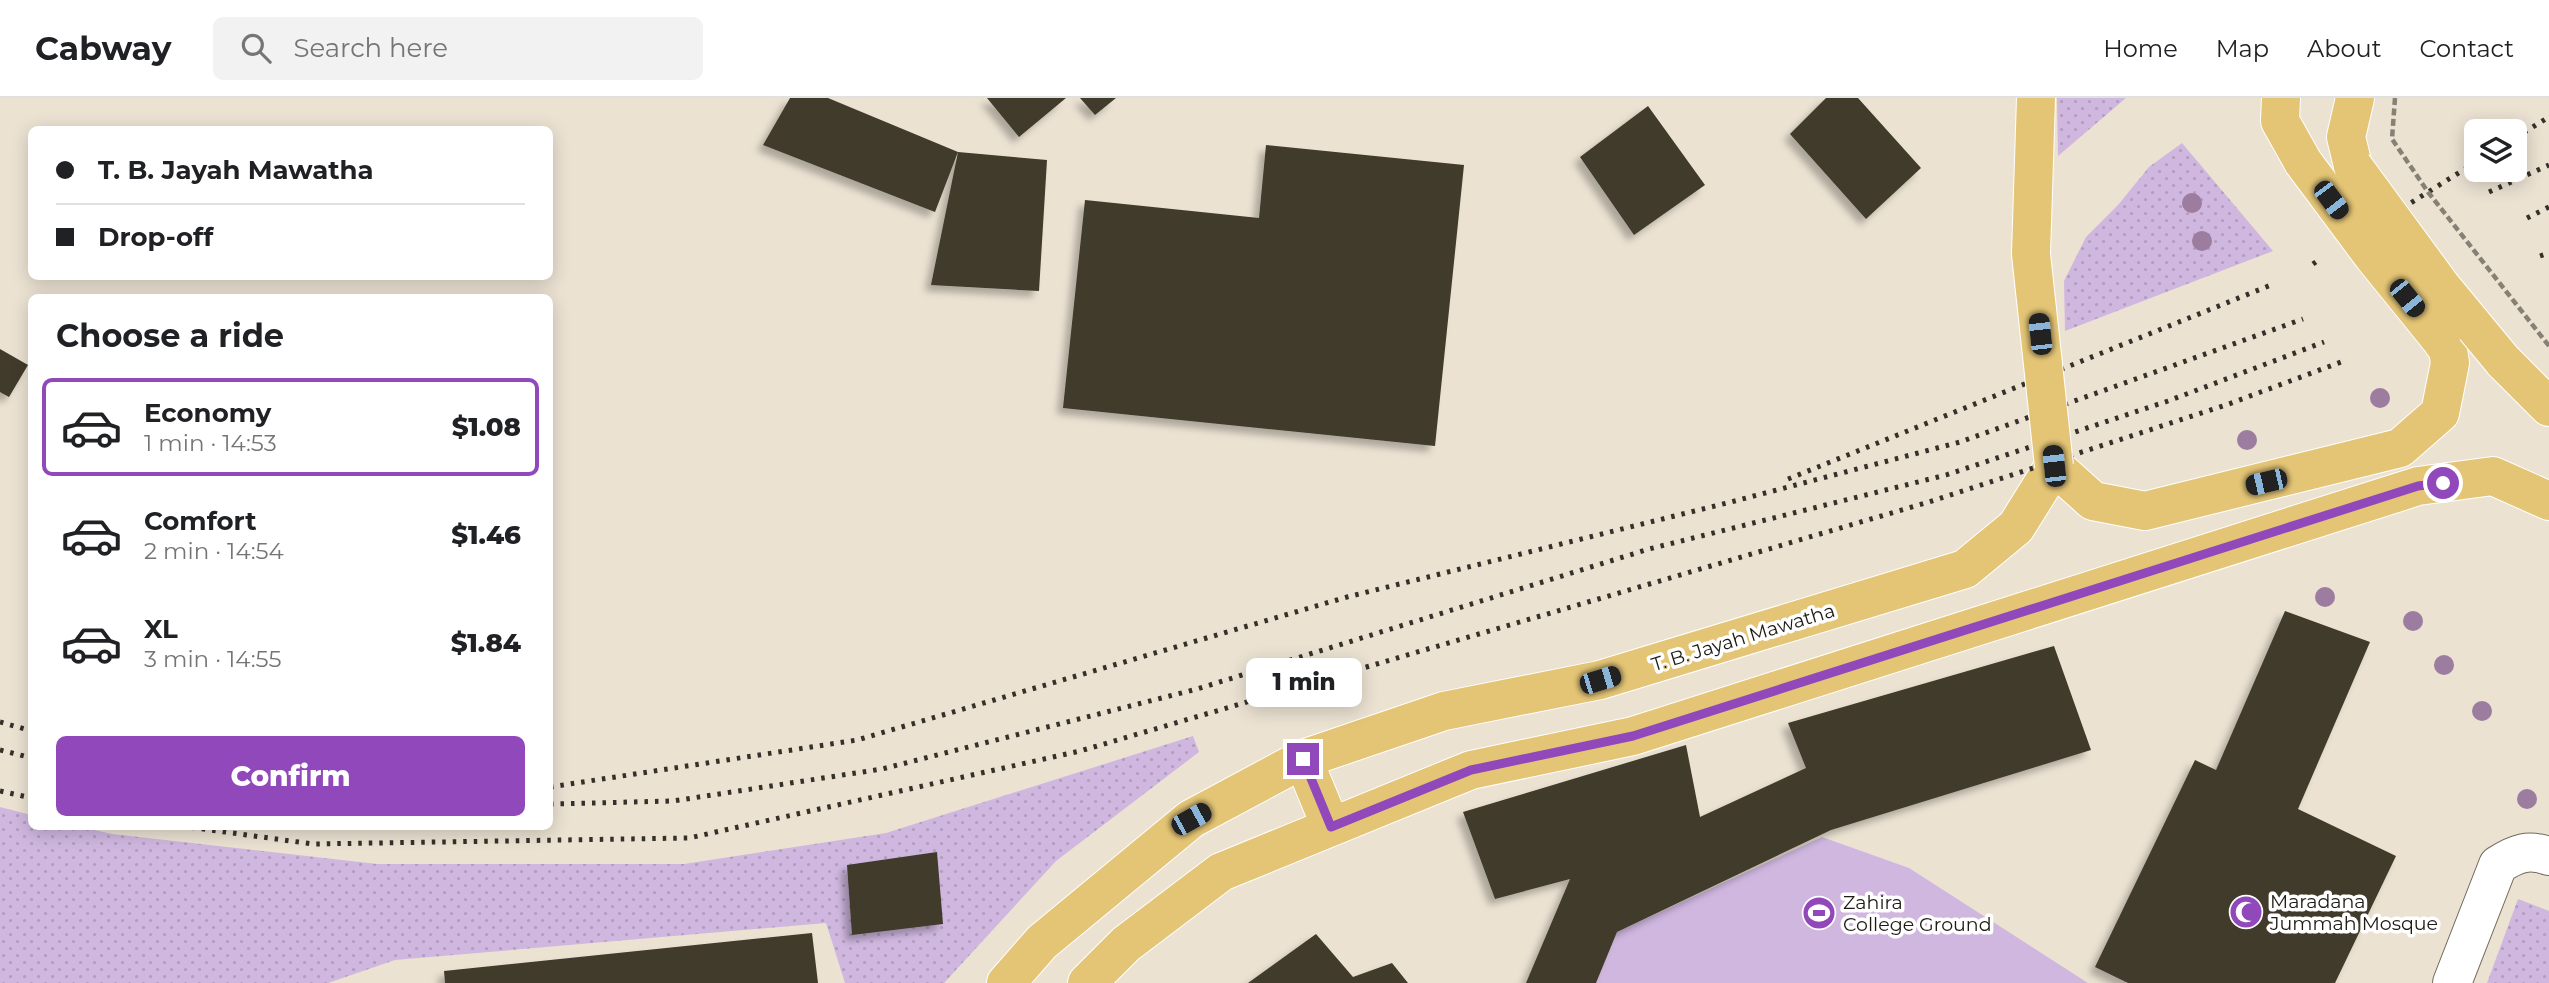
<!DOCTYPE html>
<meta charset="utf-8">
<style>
:root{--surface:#fff;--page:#f2f2f2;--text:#202124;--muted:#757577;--line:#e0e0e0;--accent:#9148ba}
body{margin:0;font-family:Montserrat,sans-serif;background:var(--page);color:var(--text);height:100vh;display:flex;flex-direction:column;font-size:26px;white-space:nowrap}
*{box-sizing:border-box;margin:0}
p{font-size:23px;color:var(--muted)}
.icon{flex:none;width:38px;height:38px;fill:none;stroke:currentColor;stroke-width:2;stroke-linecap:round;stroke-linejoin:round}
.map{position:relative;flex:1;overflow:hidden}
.sheet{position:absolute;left:28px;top:196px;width:525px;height:536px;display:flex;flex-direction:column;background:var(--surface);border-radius:10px;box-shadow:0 4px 18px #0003}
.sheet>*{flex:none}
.top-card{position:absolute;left:28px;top:28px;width:525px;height:154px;border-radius:10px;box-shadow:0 4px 18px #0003;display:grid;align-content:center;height:154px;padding:0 28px;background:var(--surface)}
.controls{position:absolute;left:2464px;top:21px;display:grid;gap:14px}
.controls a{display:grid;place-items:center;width:63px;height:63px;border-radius:10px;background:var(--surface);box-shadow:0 4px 18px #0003;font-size:35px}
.end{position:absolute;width:32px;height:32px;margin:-16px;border:9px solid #9148ba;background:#fff;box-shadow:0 0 0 4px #fff}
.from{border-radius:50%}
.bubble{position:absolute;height:49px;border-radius:10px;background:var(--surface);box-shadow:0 4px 18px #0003;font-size:23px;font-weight:800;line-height:49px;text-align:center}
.car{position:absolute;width:21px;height:42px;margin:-21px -10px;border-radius:9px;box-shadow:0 0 5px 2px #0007;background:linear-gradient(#222 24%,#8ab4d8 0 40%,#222 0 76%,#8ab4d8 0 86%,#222 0)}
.top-card b{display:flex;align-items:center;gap:24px;height:66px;font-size:26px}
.top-card b+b{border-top:2px solid var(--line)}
.top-card i{width:18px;height:18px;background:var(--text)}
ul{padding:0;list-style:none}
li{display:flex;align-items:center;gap:21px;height:98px;margin:0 14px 10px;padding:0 14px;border:4px solid transparent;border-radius:10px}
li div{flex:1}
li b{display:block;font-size:26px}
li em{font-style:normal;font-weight:800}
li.on{border-color:var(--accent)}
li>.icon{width:63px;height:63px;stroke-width:1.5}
h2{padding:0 28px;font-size:32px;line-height:84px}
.primary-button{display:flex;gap:14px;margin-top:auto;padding:14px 28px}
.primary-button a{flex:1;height:80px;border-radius:10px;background:var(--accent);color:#fff;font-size:28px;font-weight:800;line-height:80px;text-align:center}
header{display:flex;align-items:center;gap:42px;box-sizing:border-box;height:98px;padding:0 35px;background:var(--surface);border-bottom:2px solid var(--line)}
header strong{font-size:33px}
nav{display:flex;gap:38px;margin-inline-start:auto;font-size:24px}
.search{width:490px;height:63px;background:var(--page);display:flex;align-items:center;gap:18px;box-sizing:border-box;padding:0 24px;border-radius:10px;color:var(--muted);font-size:26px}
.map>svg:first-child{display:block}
.grass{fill:url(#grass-dots)}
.pitch{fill:#d0b7e0}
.building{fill:#403a2c;filter:url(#shadow)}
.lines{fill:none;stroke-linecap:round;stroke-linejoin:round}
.minor-casing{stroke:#726a5c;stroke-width:40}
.major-casing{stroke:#fff;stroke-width:40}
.minor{stroke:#fff;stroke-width:38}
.major{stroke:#e4c576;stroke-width:38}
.rail{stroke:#35312a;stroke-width:5;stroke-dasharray:3.5 7;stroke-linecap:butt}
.major-bridge-casing{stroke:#fff;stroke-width:40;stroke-linecap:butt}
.path-bridge{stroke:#868075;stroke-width:4.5;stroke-dasharray:7 3.5;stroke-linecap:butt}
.major-bridge{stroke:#e4c576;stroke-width:38}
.tree{fill:#9c7c9f}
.route{stroke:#9148ba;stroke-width:9}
.labels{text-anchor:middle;stroke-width:7;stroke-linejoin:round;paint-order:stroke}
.street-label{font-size:19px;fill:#1e1b15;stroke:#fff}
.poi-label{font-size:19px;fill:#1e1b15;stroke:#fff;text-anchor:start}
</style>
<header>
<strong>Cabway</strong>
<div class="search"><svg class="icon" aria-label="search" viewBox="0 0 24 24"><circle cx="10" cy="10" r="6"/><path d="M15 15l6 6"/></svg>Search here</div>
<nav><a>Home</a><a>Map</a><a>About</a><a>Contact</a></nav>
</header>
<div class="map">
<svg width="2549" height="885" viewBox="0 0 2549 885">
<defs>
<pattern id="grass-dots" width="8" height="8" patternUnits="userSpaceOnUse" patternTransform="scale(1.75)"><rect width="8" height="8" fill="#d0b7e0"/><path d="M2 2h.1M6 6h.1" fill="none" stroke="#b29dbf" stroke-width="1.8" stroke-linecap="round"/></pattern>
<filter id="shadow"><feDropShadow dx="-6" dy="6" stdDeviation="3.5" flood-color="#0004"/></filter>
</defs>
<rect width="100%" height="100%" fill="#ebe2d2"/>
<path class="grass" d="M2057,0H2126L2058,58Z
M2182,45L2273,153L2065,233L2064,183L2086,139L2118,107L2149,69Z
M1193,638L1199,654L1056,763L944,885H845L826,825L395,862L328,885H0V709L31,717L32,728H78L112,736L377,766H684L886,735Z
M2518,801L2549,813V885H2487Z"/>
<path class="pitch" d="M1822,739L1909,770L2088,885H1596L1617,834Z"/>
<path class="building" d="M790,0H828L958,54L935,114L763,47Z
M987,0H1066L1019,39Z
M1080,0H1116L1095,17Z
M1826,0H1858L1921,70L1866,121L1790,36Z
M1648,8L1705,87L1634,137L1580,59Z
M1266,47L1464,67L1435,348L1063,310L1085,102L1259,120Z
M958,54L1047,62L1039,193L931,187Z
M0,251L28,267L9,299L0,294Z
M2285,513L2370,544L2298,711L2396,758L2335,885H2128L2095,869L2195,662L2216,672Z
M2054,548L2091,652L1831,732L1617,834L1596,885H1526L1570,781L1495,801L1463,714L1686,647L1700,719L1806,670L1788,625Z
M937,754L943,826L852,837L847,767Z
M812,835L818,885H445L444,873Z
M1316,836L1353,879L1392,865L1408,885H1248Z"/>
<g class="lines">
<defs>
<path id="minor" d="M2452,885L2498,767C2517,755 2528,751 2549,758"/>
<path id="major" d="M2281,0L2280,23L2303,64
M2353,68L2346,39L2355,0
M2031,156L2036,0
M2503,263L2549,309
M1303,661L1331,729
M1006,885L1042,844L1191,721L1303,661L1444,613L1600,582L1965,471L2016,429L2054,368L2093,403L2145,413L2400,350L2440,315L2450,265L2448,252L2441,242
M1087,885L1126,846L1221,774L1471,672L1633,638L2418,388L2493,378L2549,403"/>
</defs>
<use href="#minor" class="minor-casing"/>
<use href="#major" class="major-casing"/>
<use href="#minor" class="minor"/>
<use href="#major" class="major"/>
<path class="rail" d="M2515,40L2549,19
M2489,94L2549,67
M2527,120L2549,109
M2358,138L2476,64
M2540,158L2549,155
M2313,166L2321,160
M1788,381L2271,187
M0,624L32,633
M0,652L32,660
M550,689L857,642L1347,499L1727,405L1960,344L2303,221
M0,693L32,700
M550,706L673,703L882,671L1197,591L1649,451L1946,377L2168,303L2324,244
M181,728L313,746L689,740L1080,653L1929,404L2226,307L2341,264"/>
<defs>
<path id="major-bridge" d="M2303,64L2373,158L2441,242
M2353,68L2441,188L2503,263
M2031,156L2054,368"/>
</defs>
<use href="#major-bridge" class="major-bridge-casing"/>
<path class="path-bridge" d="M2395,0L2392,41L2428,94L2549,248"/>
<use href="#major-bridge" class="major-bridge"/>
</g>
<g class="tree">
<circle cx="2192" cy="105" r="10"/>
<circle cx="2202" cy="143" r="10"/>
<circle cx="2380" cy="300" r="10"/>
<circle cx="2247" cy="342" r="10"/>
<circle cx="2325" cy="499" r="10"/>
<circle cx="2413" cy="523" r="10"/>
<circle cx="2444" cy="567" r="10"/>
<circle cx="2482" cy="613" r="10"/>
<circle cx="2527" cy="701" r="10"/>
</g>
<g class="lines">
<path class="route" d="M1303,661L1331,729L1471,672L1633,638L2418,388L2443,385"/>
</g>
<defs>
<symbol id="mosque-disc" viewBox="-11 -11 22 22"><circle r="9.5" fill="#9148ba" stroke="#fff"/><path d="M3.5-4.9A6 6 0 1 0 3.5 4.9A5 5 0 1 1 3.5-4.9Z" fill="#fff"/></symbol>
<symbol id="stadium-disc" viewBox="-11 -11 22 22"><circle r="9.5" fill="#9148ba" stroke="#fff"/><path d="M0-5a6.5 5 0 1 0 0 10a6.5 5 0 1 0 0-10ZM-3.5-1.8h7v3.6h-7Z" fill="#fff"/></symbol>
</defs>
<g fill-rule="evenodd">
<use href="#mosque-disc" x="2227" y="795" width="38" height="38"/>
<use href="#stadium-disc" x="1800" y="796" width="38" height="38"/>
</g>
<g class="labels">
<g class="street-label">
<text transform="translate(1743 539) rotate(-17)" y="7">T. B. Jayah Mawatha</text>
</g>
<g class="poi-label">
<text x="2270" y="810">Maradana<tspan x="2270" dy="22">Jummah Mosque</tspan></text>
<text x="1843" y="811">Zahira<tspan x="1843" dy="22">College Ground</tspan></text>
</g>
</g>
</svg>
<div class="controls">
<a><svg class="icon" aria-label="layers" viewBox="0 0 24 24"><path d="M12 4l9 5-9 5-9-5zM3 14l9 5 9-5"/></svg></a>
</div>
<i class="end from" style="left:2443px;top:385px"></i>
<i class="end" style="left:1303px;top:661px"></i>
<div class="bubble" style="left:1246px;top:560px;width:116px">1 min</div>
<i class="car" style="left:2331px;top:102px;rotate:143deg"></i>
<i class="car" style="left:2407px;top:200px;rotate:141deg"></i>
<i class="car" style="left:2040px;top:236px;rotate:354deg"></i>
<i class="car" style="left:2054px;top:368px;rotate:354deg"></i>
<i class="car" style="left:2266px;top:384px;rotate:257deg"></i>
<i class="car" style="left:1600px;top:582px;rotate:73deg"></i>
<i class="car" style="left:1191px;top:721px;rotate:61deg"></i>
<div class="top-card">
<b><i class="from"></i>T. B. Jayah Mawatha</b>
<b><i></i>Drop-off</b>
</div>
<section class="sheet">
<h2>Choose a ride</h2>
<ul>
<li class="on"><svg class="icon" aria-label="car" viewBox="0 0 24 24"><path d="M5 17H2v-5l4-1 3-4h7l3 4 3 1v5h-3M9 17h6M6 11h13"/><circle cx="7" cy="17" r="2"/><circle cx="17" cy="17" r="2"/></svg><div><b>Economy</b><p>1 min · 14:53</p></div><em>$1.08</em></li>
<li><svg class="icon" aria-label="car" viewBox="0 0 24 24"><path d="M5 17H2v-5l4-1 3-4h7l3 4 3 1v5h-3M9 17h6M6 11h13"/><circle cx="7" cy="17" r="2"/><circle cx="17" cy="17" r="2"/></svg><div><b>Comfort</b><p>2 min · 14:54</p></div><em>$1.46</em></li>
<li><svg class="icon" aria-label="car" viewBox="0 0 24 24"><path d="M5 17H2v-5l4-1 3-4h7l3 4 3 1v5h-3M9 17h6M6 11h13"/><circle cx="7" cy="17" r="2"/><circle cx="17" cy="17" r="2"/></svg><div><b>XL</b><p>3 min · 14:55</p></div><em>$1.84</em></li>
</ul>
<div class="primary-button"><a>Confirm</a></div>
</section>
</div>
